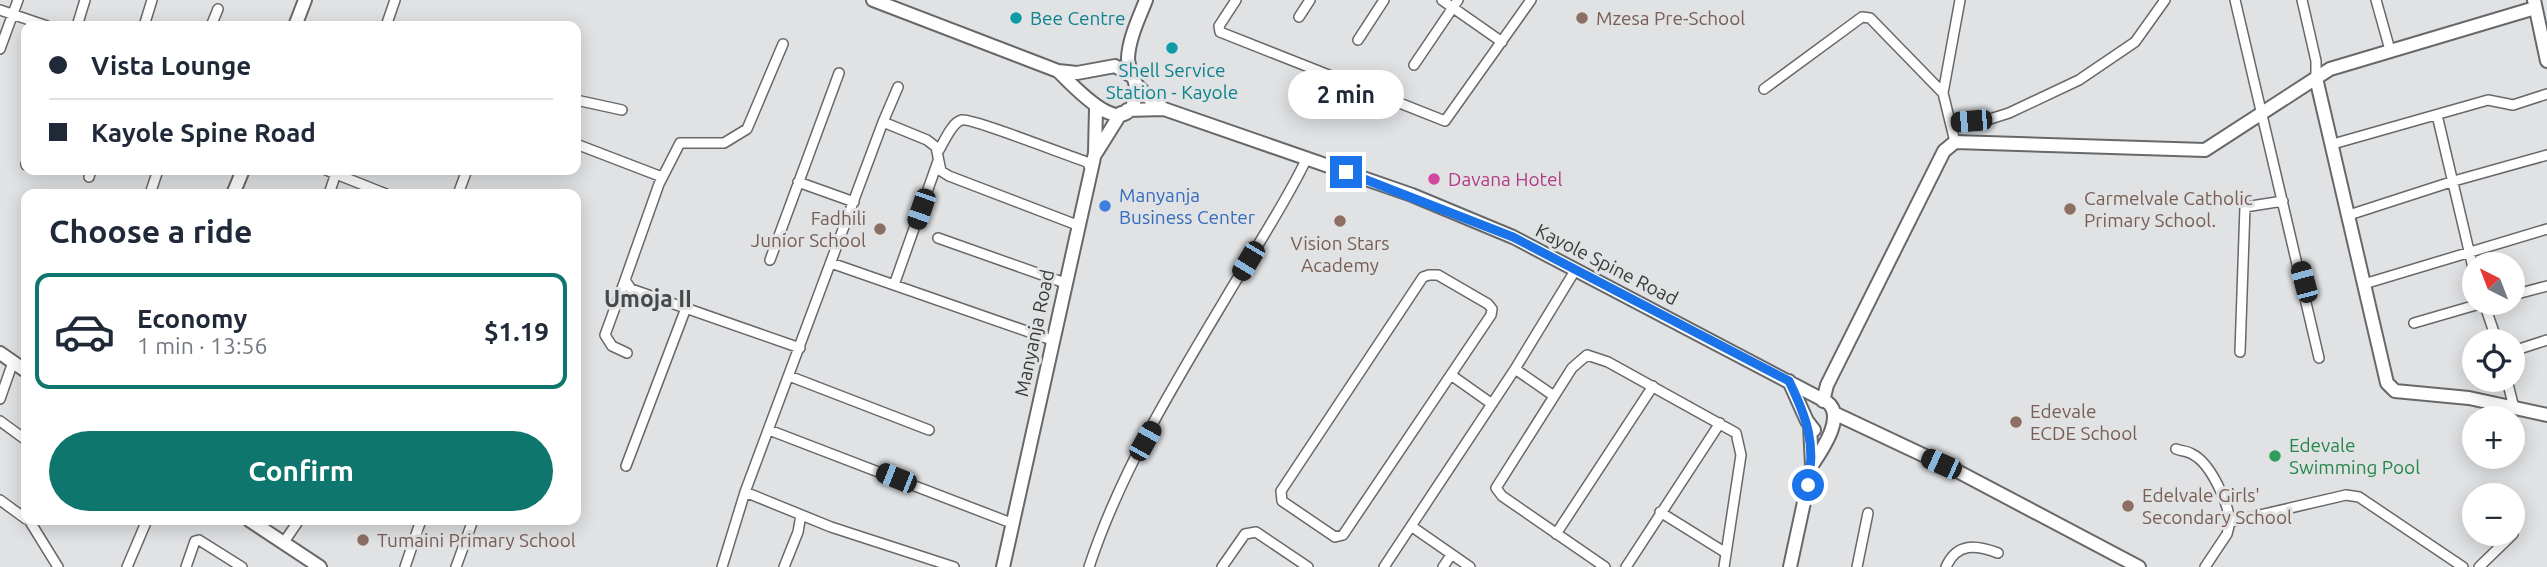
<!DOCTYPE html>
<meta charset="utf-8">
<style>
:root{--surface:#fff;--page:#f6f6f7;--text:#1f2937;--muted:#747a83;--line:#e0e1e3;--accent:#0f766e}
body{margin:0;font-family:Ubuntu,sans-serif;background:var(--page);color:var(--text);height:100vh;display:flex;flex-direction:column;font-size:26px;white-space:nowrap}
*{box-sizing:border-box;margin:0}
p{font-size:23px;color:var(--muted)}
.icon{flex:none;width:38px;height:38px;fill:none;stroke:currentColor;stroke-width:2;stroke-linecap:round;stroke-linejoin:round}
.map{position:relative;flex:1;overflow:hidden}
.sheet{position:absolute;left:21px;top:189px;width:560px;height:336px;display:flex;flex-direction:column;background:var(--surface);border-radius:14px;box-shadow:0 4px 18px #0003}
.sheet>*{flex:none}
.guide{position:absolute;left:21px;top:21px;width:560px;height:154px;border-radius:14px;box-shadow:0 4px 18px #0003;display:grid;align-content:center;height:154px;padding:0 28px;background:var(--surface)}
.needle{width:46px;rotate:318deg}
.buttons{position:absolute;left:2462px;top:252px;display:grid;gap:14px}
.buttons a{display:grid;place-items:center;width:63px;height:63px;border-radius:50%;background:var(--surface);box-shadow:0 4px 18px #0003;font-size:35px}
.end{position:absolute;width:32px;height:32px;margin:-16px;border:9px solid #1a73e8;background:#fff;box-shadow:0 0 0 4px #fff}
.from{border-radius:50%}
.bubble{position:absolute;height:49px;border-radius:24px;background:var(--surface);box-shadow:0 4px 18px #0003;font-size:23px;font-weight:600;line-height:49px;text-align:center}
.car{position:absolute;width:21px;height:42px;margin:-21px -10px;border-radius:9px;box-shadow:0 0 5px 2px #0007;background:linear-gradient(#222 24%,#8ab4d8 0 40%,#222 0 76%,#8ab4d8 0 86%,#222 0)}
.guide b{display:flex;align-items:center;gap:24px;height:66px;font-size:26px}
.guide b+b{border-top:2px solid var(--line)}
.guide i{width:18px;height:18px;background:var(--text)}
ul{padding:0;list-style:none}
li{display:flex;align-items:center;gap:21px;height:116px;margin:0 14px 10px;padding:0 14px;border:4px solid transparent;border-radius:14px}
li div{flex:1}
li b{display:block;font-size:26px}
li em{font-style:normal;font-weight:600}
li.on{border-color:var(--accent)}
li>.icon{width:63px;height:63px;stroke-width:1.5}
h2{padding:0 28px;font-size:32px;line-height:84px}
.button{display:flex;gap:14px;margin-top:auto;padding:14px 28px}
.button a{flex:1;height:80px;border-radius:42px;background:var(--accent);color:#fff;font-size:28px;font-weight:600;line-height:80px;text-align:center}
.map>svg:first-child{display:block}
.lines{fill:none;stroke-linecap:round;stroke-linejoin:round}
.street-casing{stroke:#67686a;stroke-width:12}
.secondary-casing{stroke:#67686a;stroke-width:16}
.street{stroke:#fff;stroke-width:9}
.secondary{stroke:#fff;stroke-width:12}
.route{stroke:#1a73e8;stroke-width:9}
.culture-dot{fill:#0f9aa8;stroke:#e0e2e4;stroke-width:2.5}
.education-dot{fill:#8d6e63;stroke:#e0e2e4;stroke-width:2.5}
.hotel-dot{fill:#d1479c;stroke:#e0e2e4;stroke-width:2.5}
.shop-dot{fill:#3f7fe0;stroke:#e0e2e4;stroke-width:2.5}
.leisure-dot{fill:#2e9e5b;stroke:#e0e2e4;stroke-width:2.5}
.labels{text-anchor:middle;stroke-width:6;stroke-linejoin:round;paint-order:stroke}
.culture-label{font-size:19px;fill:#0d838f;stroke:#e0e2e4;text-anchor:start}
.education-label{font-size:19px;fill:#785e54;stroke:#e0e2e4;text-anchor:start}
.hotel-label{font-size:19px;fill:#b23c85;stroke:#e0e2e4;text-anchor:start}
.shop-label{font-size:19px;fill:#366cbe;stroke:#e0e2e4;text-anchor:start}
.street-label{font-size:19px;fill:#393a3a;stroke:#e0e2e4}
.leisure-label{font-size:19px;fill:#27864d;stroke:#e0e2e4;text-anchor:start}
.quarter-label{font-size:23px;font-weight:bold;fill:#47484a;stroke:#e0e2e4}
</style>
<div class="map">
<svg width="2547" height="567" viewBox="0 0 2547 567">
<rect width="100%" height="100%" fill="#e0e2e4"/>
<g class="lines">
<defs>
<path id="street" d="M1236,0L1219,26L1220,32L1445,121L1531,0
M1442,0L1502,42
M2235,0L2319,358
M2302,0L2316,61V78
M2376,0L2390,50
M0,10L47,26
M1299,17L1310,0
M77,26L85,0
M144,26L152,0
M211,26L218,9
M386,26L395,0
M1358,40L1384,0
M783,44L747,129L724,143H680L659,184L625,280L631,289L800,348
M0,49L18,0
M1414,65L1458,0
M1764,89L1862,17L1870,18L1943,93L1955,142
M1943,93L1960,0
M576,100L622,110
M2437,115L2474,272
M883,122L898,87
M1952,123L1990,119L2009,113L2079,80L2135,42L2165,0
M576,144L662,177
M2333,144L2488,100L2513,105L2547,94
M939,150C944,142 952,122 962,120C972,118 1068,156 1087,162L1091,169
M26,165V164
M326,170L386,194
M89,177L91,170
M798,182L854,202
M150,194L158,170
M329,194L337,170
M458,194L467,170
M2349,215L2454,181L2547,155
M938,238L1065,283
M770,260L839,73
M831,263L1052,340
M1429,275H1438L1488,304L1492,309L1491,315L1343,535L1335,537L1282,501L1281,491L1423,277Z
M625,280L605,335L612,346L627,353
M2364,284L2547,229
M894,285L938,161
M2513,295L2547,286
M2484,303L2497,341
M2414,323L2483,303
M2513,351L2547,340
M2240,352L2245,207L2283,201
M1515,369L1554,396
M1451,375L1492,404
M789,376L929,430
M2507,380L2514,408
M0,399L13,362
M0,421L26,440
M769,430L1006,521
M2176,449C2181,451 2188,451 2192,454C2211,463 2228,503 2230,522
M626,466L686,308
M745,492L831,527L954,567
M0,500L26,519
M1660,512L1726,553
M29,520L58,567
M1411,526L1470,567
M1556,534L1653,386
M284,542L299,520
M127,567L147,520
M186,567L195,541L199,540L242,567
M405,567L421,520
M456,567L473,520
M722,567L745,492L883,122L927,140L936,147L941,171L949,176L1077,225
M784,567L798,532L801,515
M1089,567C1120,473 1173,386 1224,301C1252,253 1283,208 1307,158
M1222,567L1245,534L1256,532L1308,567
M1384,567L1515,369L1576,269
M1443,567L1451,555
M1605,567L1502,496L1496,488L1572,368L1587,355L1608,362L1736,433L1741,455L1724,567
M1626,567L1720,423
M1857,567L1868,513
M1946,567C1957,542 1976,545 1998,553
M2205,567L2227,534L2230,522L2346,495L2359,497L2463,567
M2479,567L2513,534"/>
<path id="secondary" d="M873,0L1058,71L1077,73L1115,66L1133,77
M2534,0L2547,61
M295,26L305,0
M1058,71C1073,85 1126,146 1136,95C1139,82 1128,71 1128,58C1129,38 1139,18 1146,0
M2316,78L2387,383L2395,391L2469,398L2547,415
M1136,84L1150,99L1164,109L1412,195L1513,237L1827,402C1846,416 1822,450 1812,465
M1127,110L1164,109
M1096,153L1121,113
M233,194L243,170
M0,353L26,371
M1789,381L1807,421L1814,430
M1823,401L1827,385L1944,151L1955,142L2205,150L2330,69L2535,8
M1836,414L1957,471L2139,567
M249,520L320,567
M1003,567L1095,153L1096,108
M1790,567L1812,465L1810,426"/>
</defs>
<use href="#street" class="street-casing"/>
<use href="#secondary" class="secondary-casing"/>
<use href="#street" class="street"/>
<use href="#secondary" class="secondary"/>
</g>
<g class="lines">
<path class="route" d="M1346,172L1513,237L1789,381C1807,418 1816,444 1808,485"/>
</g>
<g class="culture-dot">
<circle cx="1016" cy="18" r="7"/>
<circle cx="1172" cy="48" r="7"/>
</g>
<g class="education-dot">
<circle cx="1582" cy="18" r="7"/>
<circle cx="2070" cy="209" r="7"/>
<circle cx="1340" cy="221" r="7"/>
<circle cx="880" cy="229" r="7"/>
<circle cx="2016" cy="422" r="7"/>
<circle cx="2128" cy="506" r="7"/>
<circle cx="363" cy="540" r="7"/>
</g>
<circle class="hotel-dot" cx="1434" cy="179" r="7"/>
<circle class="shop-dot" cx="1105" cy="206" r="7"/>
<circle class="leisure-dot" cx="2275" cy="456" r="7"/>
<g class="labels">
<g class="culture-label">
<text x="1030" y="25">Bee Centre</text>
<text x="1172" y="77" text-anchor="middle">Shell Service<tspan x="1172" dy="22">Station - Kayole</tspan></text>
</g>
<g class="education-label">
<text x="1596" y="25">Mzesa Pre-School</text>
<text x="2084" y="205">Carmelvale Catholic<tspan x="2084" dy="22">Primary School.</tspan></text>
<text x="866" y="225" text-anchor="end">Fadhili<tspan x="866" dy="22">Junior School</tspan></text>
<text x="1340" y="250" text-anchor="middle">Vision Stars<tspan x="1340" dy="22">Academy</tspan></text>
<text x="2030" y="418">Edevale<tspan x="2030" dy="22">ECDE School</tspan></text>
<text x="2142" y="502">Edelvale Girls'<tspan x="2142" dy="22">Secondary School</tspan></text>
<text x="377" y="547">Tumaini Primary School</text>
</g>
<g class="hotel-label">
<text x="1448" y="186">Davana Hotel</text>
</g>
<g class="shop-label">
<text x="1119" y="202">Manyanja<tspan x="1119" dy="22">Business Center</tspan></text>
</g>
<g class="street-label">
<text transform="translate(1607 264) rotate(27)" y="7">Kayole Spine Road</text>
<text transform="translate(1034 333) rotate(-78)" y="7">Manyanja Road</text>
</g>
<g class="leisure-label">
<text x="2289" y="452">Edevale<tspan x="2289" dy="22">Swimming Pool</tspan></text>
</g>
<g class="quarter-label">
<text x="648" y="307">Umoja II</text>
</g>
</g>
</svg>
<div class="buttons">
<a><svg class="needle" viewBox="-14 -14 28 28"><path d="M0-13l5 13h-10z" fill="#e53935"/><path d="M0 13l5-13h-10z" fill="#747a83"/></svg></a>
<a><svg class="icon" aria-label="locate" viewBox="0 0 24 24"><circle cx="12" cy="12" r="6"/><path d="M12 2v4M12 18v4M2 12h4M18 12h4"/></svg></a>
<a>+</a>
<a>−</a>
</div>
<i class="end from" style="left:1808px;top:485px"></i>
<i class="end" style="left:1346px;top:172px"></i>
<div class="bubble" style="left:1288px;top:70px;width:116px">2 min</div>
<i class="car" style="left:1971px;top:121px;rotate:265deg"></i>
<i class="car" style="left:921px;top:209px;rotate:199deg"></i>
<i class="car" style="left:1248px;top:261px;rotate:211deg"></i>
<i class="car" style="left:2304px;top:282px;rotate:345deg"></i>
<i class="car" style="left:1145px;top:441px;rotate:29deg"></i>
<i class="car" style="left:1941px;top:464px;rotate:294deg"></i>
<i class="car" style="left:896px;top:478px;rotate:292deg"></i>
<div class="guide">
<b><i class="from"></i>Vista Lounge</b>
<b><i></i>Kayole Spine Road</b>
</div>
<section class="sheet">
<h2>Choose a ride</h2>
<ul>
<li class="on"><svg class="icon" aria-label="car" viewBox="0 0 24 24"><path d="M5 17H2v-5l4-1 3-4h7l3 4 3 1v5h-3M9 17h6M6 11h13"/><circle cx="7" cy="17" r="2"/><circle cx="17" cy="17" r="2"/></svg><div><b>Economy</b><p>1 min · 13:56</p></div><em>$1.19</em></li>
</ul>
<div class="button"><a>Confirm</a></div>
</section>
</div>
